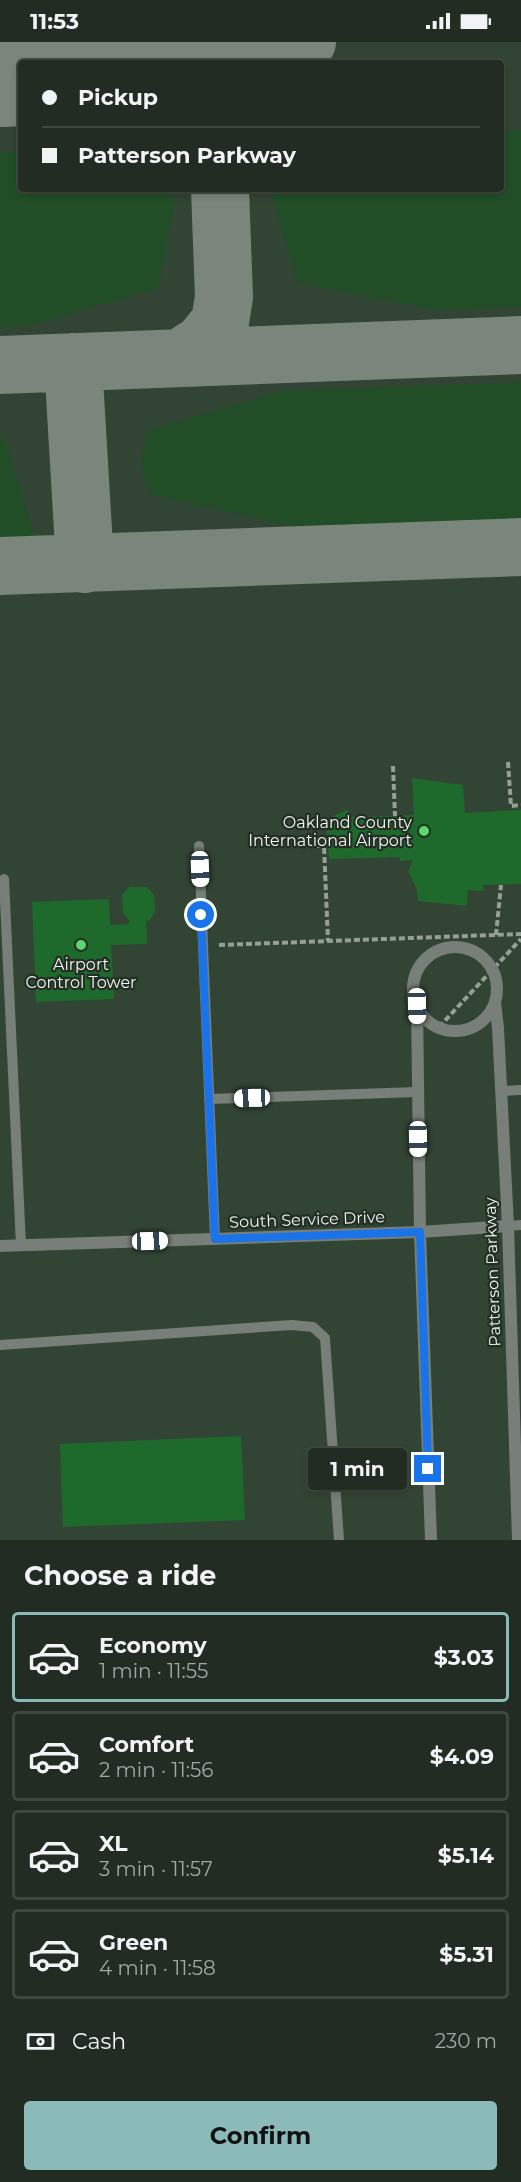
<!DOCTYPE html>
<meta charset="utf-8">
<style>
:root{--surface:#222c22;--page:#2a342a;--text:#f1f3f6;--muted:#a2a7a5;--line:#3f4840;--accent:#8bbbb9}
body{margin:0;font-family:Montserrat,sans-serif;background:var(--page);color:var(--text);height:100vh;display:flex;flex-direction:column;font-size:22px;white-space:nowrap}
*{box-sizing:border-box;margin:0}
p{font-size:20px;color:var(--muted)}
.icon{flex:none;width:33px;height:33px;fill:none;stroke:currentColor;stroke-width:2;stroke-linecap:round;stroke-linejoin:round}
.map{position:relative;height:1498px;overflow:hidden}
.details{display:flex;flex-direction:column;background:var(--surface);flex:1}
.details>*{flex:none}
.guide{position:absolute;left:18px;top:18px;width:486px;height:132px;border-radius:6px;box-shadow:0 3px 9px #0003,0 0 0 2px var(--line);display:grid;align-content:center;height:132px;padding:0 24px;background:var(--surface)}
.end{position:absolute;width:27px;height:27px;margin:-14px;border:8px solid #1a73e8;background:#fff;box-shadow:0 0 0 3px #fff}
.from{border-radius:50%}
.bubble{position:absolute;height:42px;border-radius:6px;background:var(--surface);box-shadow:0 3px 9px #0003,0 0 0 2px var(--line);font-size:20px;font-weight:700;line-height:42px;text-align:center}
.car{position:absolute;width:18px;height:36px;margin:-18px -9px;border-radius:8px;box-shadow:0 0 4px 2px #0007;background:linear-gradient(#fff 24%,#345 0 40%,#fff 0 76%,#345 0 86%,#fff 0)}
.guide b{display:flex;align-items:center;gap:21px;height:57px;font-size:22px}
.guide b+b{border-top:2px solid var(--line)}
.guide i{width:15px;height:15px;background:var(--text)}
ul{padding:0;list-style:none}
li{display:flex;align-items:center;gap:18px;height:90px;margin:0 12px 9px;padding:0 12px;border:3px solid var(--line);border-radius:6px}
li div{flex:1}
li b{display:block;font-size:22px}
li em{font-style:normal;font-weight:700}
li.current{border-color:var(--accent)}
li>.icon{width:54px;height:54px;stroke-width:1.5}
h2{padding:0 24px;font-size:27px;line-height:72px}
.pay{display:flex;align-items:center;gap:15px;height:66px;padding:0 24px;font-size:22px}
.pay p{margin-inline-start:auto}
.action{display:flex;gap:12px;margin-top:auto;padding:12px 24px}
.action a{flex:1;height:69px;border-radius:6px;background:var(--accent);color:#111;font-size:24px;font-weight:700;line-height:69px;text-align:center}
.status{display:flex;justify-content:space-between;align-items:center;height:42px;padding:0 30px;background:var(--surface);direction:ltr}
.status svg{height:16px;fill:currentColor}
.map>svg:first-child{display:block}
.built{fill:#324433;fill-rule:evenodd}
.green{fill:#214e27}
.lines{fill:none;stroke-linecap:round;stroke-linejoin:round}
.taxiway{stroke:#7a867c;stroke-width:58}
.runway{stroke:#7a867c;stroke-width:146}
.building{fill:#1e6a2c}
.path{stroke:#959f96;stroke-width:4;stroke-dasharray:6 3;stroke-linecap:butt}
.service{stroke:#787e78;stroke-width:10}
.minor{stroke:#787e78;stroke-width:12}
.route{stroke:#1a73e8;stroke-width:8}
.poi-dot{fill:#5cd56d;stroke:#232f24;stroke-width:2}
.labels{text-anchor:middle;stroke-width:4.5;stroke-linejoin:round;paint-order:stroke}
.poi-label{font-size:16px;fill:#eff7f0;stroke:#232f24;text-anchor:end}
.street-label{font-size:16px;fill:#eff7f0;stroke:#232f24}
</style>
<div class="status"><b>11:53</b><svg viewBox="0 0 49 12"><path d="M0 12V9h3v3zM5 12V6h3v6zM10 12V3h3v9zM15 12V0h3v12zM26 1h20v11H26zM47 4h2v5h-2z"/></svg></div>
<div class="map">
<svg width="521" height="1498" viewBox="0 0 521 1498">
<rect width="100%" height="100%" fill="#2d3a2e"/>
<path class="built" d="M0,0H521V1498H0ZM21,21H501V147H21Z"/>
<path class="green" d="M521,88V265L436,268L298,241L273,157L275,147H501V89Z
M21,110V147H169L174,161L158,246L25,285L0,286V111Z
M521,340V478L291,484L149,452L141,421L147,389L282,349Z
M0,393L4,394L36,500L0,504Z"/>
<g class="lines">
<path class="taxiway" d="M216,0V21
M119,6L160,21
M264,21L307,0
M180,316L202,302L220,280L224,255L220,147
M73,320L85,522
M0,323L521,303
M0,524L521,505"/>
<path class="runway" d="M0,12L254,0"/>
</g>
<path class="building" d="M412,736L463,743L465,771L521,768V842L483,843V849L468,848L467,864L418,859L417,848L408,829L413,818L400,819V815L329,817L326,777L347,768L351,775L414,773Z
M129,845H147L154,853L155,870L149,879L146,878L147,902L111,903L114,957L36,960L32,860L109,857L110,883L128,882L130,879L123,871L122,853Z
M241,1394L245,1478L63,1485L60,1402Z"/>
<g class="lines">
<path class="path" d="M508,720L511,764L521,763
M393,724L395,774
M299,804H324L328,899
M496,893L501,843
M219,903L521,892
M439,985L521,897"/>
<path class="service" d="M199,804L215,1197
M4,837L21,1204
M501,1049L521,1048
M209,1057L417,1050
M508,1184L521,1183
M0,1303L292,1283L313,1285L325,1296L339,1498"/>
<path class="minor" d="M413 947a42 42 0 1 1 84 0a42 42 0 1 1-84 0Z
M495,960L498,986L508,1184L518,1498
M417,964L420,1190L431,1498
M0,1204L420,1190L508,1184"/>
</g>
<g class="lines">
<path class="route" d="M201,873L215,1197L420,1190L428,1427"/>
</g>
<g class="poi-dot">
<circle cx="424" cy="789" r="6"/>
<circle cx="81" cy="903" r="6"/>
</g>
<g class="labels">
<g class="poi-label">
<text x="412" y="786">Oakland County<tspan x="412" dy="18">International Airport</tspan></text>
<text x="81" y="928" text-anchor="middle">Airport<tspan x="81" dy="18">Control Tower</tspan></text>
</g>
<g class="street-label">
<text transform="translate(307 1177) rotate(-2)" y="6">South Service Drive</text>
<text transform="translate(492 1230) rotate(-92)" y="6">Patterson Parkway</text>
</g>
</g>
</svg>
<i class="end from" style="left:201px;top:873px"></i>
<i class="end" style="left:428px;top:1427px"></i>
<div class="bubble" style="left:308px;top:1406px;width:99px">1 min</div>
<i class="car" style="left:200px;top:827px;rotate:178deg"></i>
<i class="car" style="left:417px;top:964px;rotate:179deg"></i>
<i class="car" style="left:252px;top:1056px;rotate:268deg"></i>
<i class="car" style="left:418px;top:1097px;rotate:179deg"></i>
<i class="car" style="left:150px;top:1199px;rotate:88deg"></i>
<div class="guide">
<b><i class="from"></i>Pickup</b>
<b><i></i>Patterson Parkway</b>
</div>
</div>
<section class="details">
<h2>Choose a ride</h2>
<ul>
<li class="current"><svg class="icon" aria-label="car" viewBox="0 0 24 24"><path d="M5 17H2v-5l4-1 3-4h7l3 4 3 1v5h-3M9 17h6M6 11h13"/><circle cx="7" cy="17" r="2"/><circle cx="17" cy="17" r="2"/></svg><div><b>Economy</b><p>1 min · 11:55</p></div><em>$3.03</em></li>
<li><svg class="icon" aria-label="car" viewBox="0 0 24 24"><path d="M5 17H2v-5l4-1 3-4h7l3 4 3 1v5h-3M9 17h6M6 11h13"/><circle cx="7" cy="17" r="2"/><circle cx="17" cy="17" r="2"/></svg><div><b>Comfort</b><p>2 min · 11:56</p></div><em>$4.09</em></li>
<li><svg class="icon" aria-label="car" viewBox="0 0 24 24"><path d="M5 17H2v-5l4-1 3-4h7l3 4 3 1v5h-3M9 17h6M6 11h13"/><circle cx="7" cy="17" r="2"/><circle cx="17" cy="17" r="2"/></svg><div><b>XL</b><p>3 min · 11:57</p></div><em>$5.14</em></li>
<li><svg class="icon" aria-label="car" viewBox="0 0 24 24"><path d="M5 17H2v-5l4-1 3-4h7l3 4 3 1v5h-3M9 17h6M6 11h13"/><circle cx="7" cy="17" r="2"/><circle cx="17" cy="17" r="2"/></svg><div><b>Green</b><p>4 min · 11:58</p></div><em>$5.31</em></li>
</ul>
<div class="pay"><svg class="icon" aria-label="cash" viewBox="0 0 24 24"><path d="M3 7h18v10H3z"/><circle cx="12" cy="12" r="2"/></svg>Cash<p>230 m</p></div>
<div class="action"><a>Confirm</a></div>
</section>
